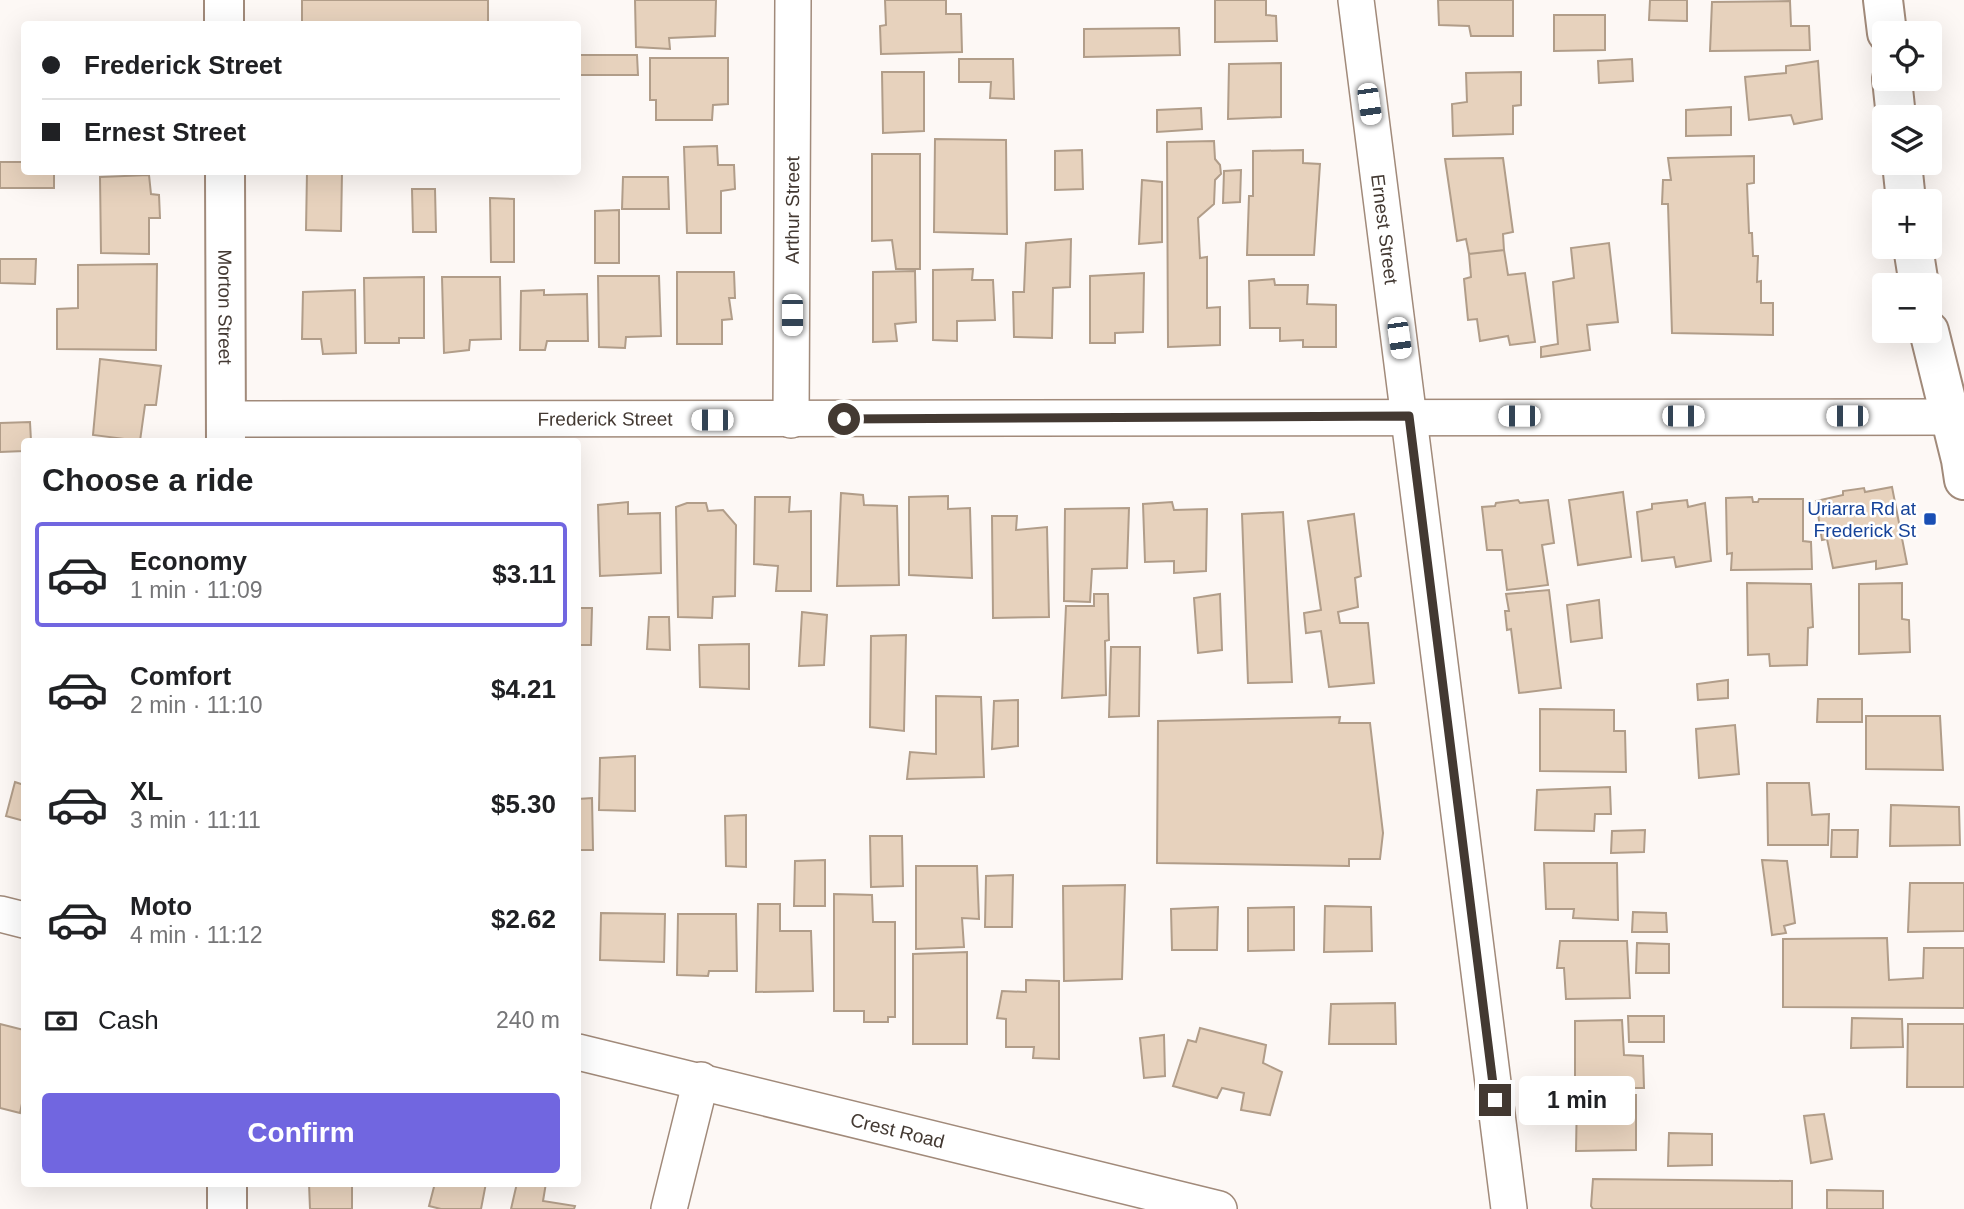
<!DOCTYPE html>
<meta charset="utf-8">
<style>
:root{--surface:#fff;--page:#f2f2f2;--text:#202124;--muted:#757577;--line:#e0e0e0;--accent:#7166e0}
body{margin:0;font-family:Helvetica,sans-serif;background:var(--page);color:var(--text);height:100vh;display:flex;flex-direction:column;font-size:26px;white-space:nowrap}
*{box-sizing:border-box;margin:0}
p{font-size:23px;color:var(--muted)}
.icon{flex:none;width:38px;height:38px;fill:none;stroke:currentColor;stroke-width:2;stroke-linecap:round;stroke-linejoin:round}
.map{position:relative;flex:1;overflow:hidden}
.details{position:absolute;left:21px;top:438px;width:560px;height:749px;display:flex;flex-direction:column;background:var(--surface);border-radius:7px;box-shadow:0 7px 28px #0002}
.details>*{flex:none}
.top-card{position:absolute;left:21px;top:21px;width:560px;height:154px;border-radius:7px;box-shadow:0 7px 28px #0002;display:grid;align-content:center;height:154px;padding:0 21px;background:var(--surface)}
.tools{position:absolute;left:1872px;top:21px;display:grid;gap:14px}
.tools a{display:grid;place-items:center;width:70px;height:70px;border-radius:7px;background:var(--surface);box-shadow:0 7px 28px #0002;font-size:35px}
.end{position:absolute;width:32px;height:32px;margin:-16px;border:9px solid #433932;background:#fff;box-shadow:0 0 0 4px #fff}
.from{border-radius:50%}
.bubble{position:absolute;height:49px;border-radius:7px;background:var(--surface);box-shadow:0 7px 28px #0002;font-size:23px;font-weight:700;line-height:49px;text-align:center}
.car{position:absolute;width:21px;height:42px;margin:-21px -10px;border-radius:9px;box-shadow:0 0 5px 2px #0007;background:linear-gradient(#fff 24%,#345 0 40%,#fff 0 76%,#345 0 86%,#fff 0)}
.top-card b{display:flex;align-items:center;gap:24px;height:66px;font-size:26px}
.top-card b+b{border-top:2px solid var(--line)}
.top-card i{width:18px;height:18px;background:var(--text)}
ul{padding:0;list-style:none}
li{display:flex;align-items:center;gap:21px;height:105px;margin:0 14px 10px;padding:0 7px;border:4px solid transparent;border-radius:7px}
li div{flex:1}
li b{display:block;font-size:26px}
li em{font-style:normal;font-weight:700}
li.selected{border-color:var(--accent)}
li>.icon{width:63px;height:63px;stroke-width:1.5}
h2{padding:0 21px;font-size:32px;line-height:84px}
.pay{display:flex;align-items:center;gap:18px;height:77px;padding:0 21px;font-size:26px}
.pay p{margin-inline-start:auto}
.cta{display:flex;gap:14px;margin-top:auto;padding:14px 21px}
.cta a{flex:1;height:80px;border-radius:7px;background:var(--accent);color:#fff;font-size:28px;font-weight:700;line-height:80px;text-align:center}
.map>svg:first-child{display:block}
.building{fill:#e7d2bd;stroke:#b19d89;stroke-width:2}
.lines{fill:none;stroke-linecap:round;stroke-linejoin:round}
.street-casing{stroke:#a18a7a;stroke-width:38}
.secondary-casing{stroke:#a18a7a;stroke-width:42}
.street{stroke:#fff;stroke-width:35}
.secondary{stroke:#fff;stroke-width:38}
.route{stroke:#433932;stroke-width:9}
.transit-dot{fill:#1a4fb4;stroke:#fff;stroke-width:2.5}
.labels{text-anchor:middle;stroke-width:5;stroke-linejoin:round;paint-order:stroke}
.street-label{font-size:19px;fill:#433932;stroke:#fff}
.transit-label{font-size:19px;fill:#164399;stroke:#fff;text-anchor:end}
</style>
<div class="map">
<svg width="1964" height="1209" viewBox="0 0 1964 1209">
<rect width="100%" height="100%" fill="#fdf8f5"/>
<path class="building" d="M302,0H488V24H302Z
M635,0H716L715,36L669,38L670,49L636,47Z
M885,0H946V14H961L962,52L881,54L880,26L886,25Z
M1215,0H1266V15L1276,16L1277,41L1215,42Z
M1438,0H1513V36H1471L1469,26L1439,25Z
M1650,0H1687V21L1649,20Z
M1790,1L1791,26H1809L1810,50L1710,51L1712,2Z
M1554,15H1605V50L1554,51Z
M1179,28L1180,55L1084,57V29Z
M578,55H637L638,75H578Z
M650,58H728V104L713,105L712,120H656V100H650Z
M959,59H1013L1014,99L990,98L991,82H959Z
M1632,59L1633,81L1599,83L1598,61Z
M1818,61L1822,119L1794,124L1791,115L1749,120L1745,77L1786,73V66Z
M1281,63V117L1228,119L1229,64Z
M882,72H924V131L883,133Z
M1521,72V105L1513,106V134L1453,136L1452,104L1467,102L1466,73Z
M1731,107V135L1686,136V110Z
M1201,108L1202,129L1157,132V110Z
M935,139L1006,140L1007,234L934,232Z
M1214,141L1215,159L1220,165L1221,174L1215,180L1214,204L1198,218L1200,258L1207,257V308L1220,307V345L1168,347L1167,142Z
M717,146L718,165H734L735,189L721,191V233H687L684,147Z
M1082,150L1083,189L1055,190V151Z
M1303,150V163L1320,164L1314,255H1247L1249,196H1253V151Z
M872,154H920V269H896L892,240L872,241Z
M1754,156V183L1747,184L1749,233H1752L1753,256H1758L1757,282L1761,281V303H1773V335L1672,333L1668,204H1662L1663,180H1671L1668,158Z
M1503,158L1513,232L1503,234L1504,250L1469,254L1466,239L1457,241L1445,159Z
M0,162H24V172H54V188H0Z
M1241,170L1240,202L1223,203L1224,171Z
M307,172H342L341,231L306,230Z
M149,175L151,194L159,195L160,218H149V254L101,253L100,177Z
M623,177H668L669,209H622Z
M1142,180L1162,182V242L1139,244Z
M412,189H435L436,232H413Z
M490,198L514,199V262H491Z
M619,210V263H595V211Z
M1071,239L1070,287L1053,288L1052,338L1014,337L1013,292H1024L1026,243Z
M1609,243L1618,322L1587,325L1590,350L1541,357V347L1558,344L1553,282L1574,278L1571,248Z
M1504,250L1508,275L1525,273L1535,342L1510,345L1508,336L1480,341L1477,319L1468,320L1464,279L1471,277L1469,254Z
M0,259H36L35,284L0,283Z
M157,264L156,350L57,349V309L78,308V265Z
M973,269L972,280H993L995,320L957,321V341L933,340V270Z
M915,271L916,322L895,324L897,341L873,342V272Z
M677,272H734L735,298H729L732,319L722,320V344H677Z
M1144,273L1143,332L1115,333V343H1090V276Z
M598,276H659L661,336L626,337L625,348L599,347Z
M424,277V338H399V343H365L364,278Z
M442,277H500L501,339L470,340L469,350L444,353Z
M1274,279L1275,285H1308L1307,304L1336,305V347H1303V340L1280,341V328H1250L1249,281Z
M355,290L356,353L323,354L321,339H302L303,292Z
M544,290V295L587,294L588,341H547L545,350H520L521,291Z
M100,359L161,366L156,405H145L140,441L93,435Z
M30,422L31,441H24V451L0,452V423Z
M1892,487L1907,564L1876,569V561L1833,568L1827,539L1822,540L1816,501L1843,495V491L1864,488L1865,492Z
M1623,492L1631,557L1578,565L1569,500Z
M841,493L863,495L864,505L897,506L899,585L837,586Z
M948,496V509L970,508L972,578L909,575V497Z
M755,497H790L789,512L811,511V591H776L778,566L754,564Z
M1752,497L1753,502H1758L1759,499H1803V541L1811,542L1812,569L1731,570L1732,553L1727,554L1726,498Z
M1518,500L1520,503L1548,500L1554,543L1542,545L1548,585L1507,590L1502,550H1487L1482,507L1495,506L1496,503Z
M1687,500L1688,507L1705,503L1711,561L1676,567L1674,557L1642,561L1637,512L1652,509V504Z
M628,502V514L660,513L661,573L600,576L598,505Z
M1172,502L1174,510L1207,509L1206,571L1174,573V561L1145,562L1143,504Z
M687,503H706L708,511L723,510L736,525L735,596L713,597L712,618L678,617L676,507Z
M1129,508L1127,568L1092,569L1090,602L1064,601L1065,509Z
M1283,512L1292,682L1248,683L1242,514Z
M1354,514L1361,576L1355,578L1358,607L1338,612L1340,623H1368L1374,683L1329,687L1321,631L1306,633L1304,613L1321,610L1308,521Z
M992,516H1017L1016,530L1047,527L1049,617L993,618Z
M1747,583L1811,584L1813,627L1808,628L1807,665L1770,666L1769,654L1748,655Z
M1902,583V619L1909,620L1910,652L1859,654V584Z
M1549,590L1561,688L1519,693L1511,629L1507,630L1505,611H1509L1506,594Z
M1094,594H1108L1109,640L1105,641L1106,695L1062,698L1066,606H1094Z
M1220,594L1222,650L1198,653L1194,598Z
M1599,600L1602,638L1571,642L1567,605Z
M578,608H592L591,645H578Z
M802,612L827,615L824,665L799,666Z
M649,617H669L670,650L647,649Z
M906,635L904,731L870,727L871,636Z
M749,644V689L700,687L699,645Z
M1111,647H1140L1139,716L1109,717Z
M1728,680V698L1698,700L1697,684Z
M936,696L981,697L984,777L907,779L910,752L936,754Z
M1818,699H1862V722H1817Z
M1018,700V746L992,749L994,701Z
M1540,709L1614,710V731H1625L1626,772L1540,771Z
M1866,716H1940L1943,770L1866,769Z
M1340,717L1339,723H1370L1383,833L1380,859H1349V866L1157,863L1158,721Z
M1735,725L1739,774L1699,778L1696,729Z
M635,756V811L599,810L600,758Z
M15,782L24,785V821L6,816Z
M1767,783H1809L1812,815L1829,814L1828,845H1768Z
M1610,787L1611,814H1595L1594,831L1535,830L1537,790Z
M592,798L593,850H578V799Z
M1891,805L1959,807L1960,845L1890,846Z
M746,815V867L726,866L725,816Z
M1645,830L1644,852L1611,853L1612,831Z
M1832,830H1858L1857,857H1831Z
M870,836H902L903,886L871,887Z
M825,860V906H794L795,861Z
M1762,860L1787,861L1795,923L1784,926L1786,933L1772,935Z
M1544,863H1617L1618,920L1573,918L1574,909H1546Z
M916,866H977L979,919L962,918L964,947L916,949Z
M1013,875L1012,927H985L986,876Z
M1910,883H1964V931L1908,932Z
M1125,885L1122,979L1064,981L1063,886Z
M834,894L872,895L873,922H895V1017H888V1022H864V1011H834Z
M758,904H780V931H811L813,991L756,992Z
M1325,906L1371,907L1372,951L1324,952Z
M1218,907L1217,950H1172L1171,909Z
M1294,907V950L1248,951V908Z
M1633,912L1666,913L1667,932H1632Z
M601,913L665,914L664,962L600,960Z
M678,914H736L737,971H709L708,976L677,975Z
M1887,938L1889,980L1923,978L1924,948H1964V1008L1783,1007V939Z
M1560,941H1627L1630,998L1566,999L1564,968H1557Z
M1637,943L1669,944V973H1636Z
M967,952V1044H913V954Z
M1026,980L1059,981V1059L1033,1058L1034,1047H1006V1019L997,1018L1002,991L1026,992Z
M1395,1003L1396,1044H1329L1331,1004Z
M1628,1016H1664V1042H1629Z
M1852,1018L1902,1019L1903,1047L1851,1048Z
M1622,1020L1624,1055L1643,1056L1644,1088H1575V1021Z
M0,1024L24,1030V1094L20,1113L0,1108Z
M1908,1024H1964V1087H1907Z
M1200,1028L1266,1045L1263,1063L1282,1072L1270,1115L1241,1110L1244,1093L1222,1088L1217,1098L1173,1086L1188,1040L1196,1042Z
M1164,1035L1165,1076L1144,1078L1140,1038Z
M1577,1095H1636V1150L1576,1151Z
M1824,1114L1832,1159L1811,1163L1804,1116Z
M1669,1133L1712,1134V1165L1668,1166Z
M1593,1179L1792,1181V1209H1593L1591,1206Z
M309,1183H352V1209H310Z
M435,1183H486L481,1209H441L429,1206Z
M517,1183H546L543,1201L575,1206L574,1209H511Z
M1827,1190L1883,1191V1209H1827Z"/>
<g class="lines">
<defs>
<g id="street">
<path id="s1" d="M1356,0L1509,1209"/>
<path id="s2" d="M227,419L1964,417"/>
<path id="s3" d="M791,420L793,0"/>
<path d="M0,914L24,920"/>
<path id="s4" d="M578,1052L1219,1209"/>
<path d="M669,1209L701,1080"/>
</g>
<g id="secondary">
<path d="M224,0V24"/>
<path d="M1883,0L1887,33"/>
<path d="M1892,79L1896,117"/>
<path d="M1902,163L1906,201"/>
<path id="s5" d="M225,172L226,441"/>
<path d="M1913,247L1919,285"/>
<path d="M1929,331L1961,460L1964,480"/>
<path d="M227,1183V1209"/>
</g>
</defs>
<use href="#street" class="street-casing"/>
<use href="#secondary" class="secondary-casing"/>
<use href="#street" class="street"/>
<use href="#secondary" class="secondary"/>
</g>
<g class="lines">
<path class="route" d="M844,419L1409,416L1495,1100"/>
</g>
<rect class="transit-dot" x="1923" y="512" width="14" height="14" rx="3.5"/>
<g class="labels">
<g class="street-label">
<text dy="7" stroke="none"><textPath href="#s3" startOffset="210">Arthur Street</textPath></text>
<text dy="7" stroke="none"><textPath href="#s1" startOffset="231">Ernest Street</textPath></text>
<text dy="7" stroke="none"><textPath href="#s5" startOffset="135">Morton Street</textPath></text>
<text dy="7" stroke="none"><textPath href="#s2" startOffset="378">Frederick Street</textPath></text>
<text dy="7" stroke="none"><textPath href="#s4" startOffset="329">Crest Road</textPath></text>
</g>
<g class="transit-label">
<text x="1916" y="515">Uriarra Rd at<tspan x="1916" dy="22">Frederick St</tspan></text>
</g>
</g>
</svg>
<div class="tools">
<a><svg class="icon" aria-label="locate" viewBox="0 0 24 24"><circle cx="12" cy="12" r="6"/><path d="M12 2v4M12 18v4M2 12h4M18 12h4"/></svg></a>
<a><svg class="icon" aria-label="layers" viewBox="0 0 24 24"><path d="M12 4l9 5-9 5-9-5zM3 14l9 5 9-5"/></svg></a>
<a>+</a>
<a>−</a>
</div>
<i class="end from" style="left:844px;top:419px"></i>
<i class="end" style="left:1495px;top:1100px"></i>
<div class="bubble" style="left:1519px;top:1076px;width:116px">1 min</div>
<i class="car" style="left:1369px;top:104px;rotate:172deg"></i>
<i class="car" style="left:792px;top:315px;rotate:180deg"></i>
<i class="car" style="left:1399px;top:338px;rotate:172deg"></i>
<i class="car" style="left:1519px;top:416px;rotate:270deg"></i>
<i class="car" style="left:1683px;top:416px;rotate:90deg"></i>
<i class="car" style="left:1847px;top:416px;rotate:270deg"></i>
<i class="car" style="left:712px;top:420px;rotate:270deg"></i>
<div class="top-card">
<b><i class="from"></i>Frederick Street</b>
<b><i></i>Ernest Street</b>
</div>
<section class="details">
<h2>Choose a ride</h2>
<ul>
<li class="selected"><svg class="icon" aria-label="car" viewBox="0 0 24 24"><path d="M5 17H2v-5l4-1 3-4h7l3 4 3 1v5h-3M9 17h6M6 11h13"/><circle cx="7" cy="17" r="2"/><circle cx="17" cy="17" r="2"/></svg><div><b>Economy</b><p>1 min · 11:09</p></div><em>$3.11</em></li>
<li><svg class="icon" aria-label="car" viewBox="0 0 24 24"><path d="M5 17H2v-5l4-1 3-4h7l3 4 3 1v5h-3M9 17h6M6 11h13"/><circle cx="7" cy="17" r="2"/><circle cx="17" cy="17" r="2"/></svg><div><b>Comfort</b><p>2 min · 11:10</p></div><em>$4.21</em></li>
<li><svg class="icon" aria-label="car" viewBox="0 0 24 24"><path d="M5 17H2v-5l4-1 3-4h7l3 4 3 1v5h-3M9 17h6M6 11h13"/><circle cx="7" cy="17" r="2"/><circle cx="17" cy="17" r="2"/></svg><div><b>XL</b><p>3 min · 11:11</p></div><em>$5.30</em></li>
<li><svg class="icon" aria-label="car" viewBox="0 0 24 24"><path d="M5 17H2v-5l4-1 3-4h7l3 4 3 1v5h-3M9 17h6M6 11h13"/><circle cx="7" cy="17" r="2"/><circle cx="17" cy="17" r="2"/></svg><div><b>Moto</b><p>4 min · 11:12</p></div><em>$2.62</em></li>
</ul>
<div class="pay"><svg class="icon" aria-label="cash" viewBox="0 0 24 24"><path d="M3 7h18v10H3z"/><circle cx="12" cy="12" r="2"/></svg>Cash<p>240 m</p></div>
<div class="cta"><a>Confirm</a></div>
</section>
</div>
